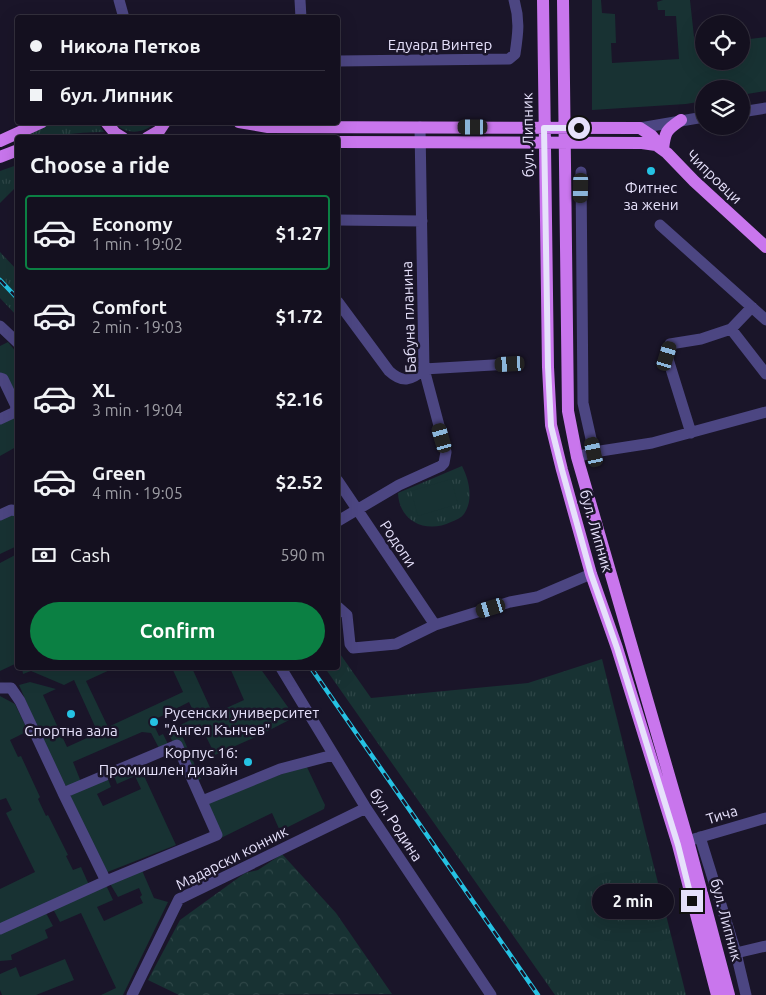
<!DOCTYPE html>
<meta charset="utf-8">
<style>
:root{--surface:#14101f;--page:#211e2c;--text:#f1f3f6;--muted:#9d9da4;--line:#33303d;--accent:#0b8043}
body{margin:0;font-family:Ubuntu,sans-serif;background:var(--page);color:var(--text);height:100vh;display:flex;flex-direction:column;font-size:19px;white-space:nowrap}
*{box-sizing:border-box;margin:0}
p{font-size:16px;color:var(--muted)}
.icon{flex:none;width:28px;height:28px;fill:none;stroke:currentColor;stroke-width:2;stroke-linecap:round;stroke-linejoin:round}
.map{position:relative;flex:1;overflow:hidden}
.details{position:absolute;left:15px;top:135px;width:325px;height:535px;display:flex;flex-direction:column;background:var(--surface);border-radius:5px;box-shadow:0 5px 20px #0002,0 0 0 1px var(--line)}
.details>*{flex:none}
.guide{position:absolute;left:15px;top:15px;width:325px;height:110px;border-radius:5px;box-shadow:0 5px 20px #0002,0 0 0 1px var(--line);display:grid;align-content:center;height:110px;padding:0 15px;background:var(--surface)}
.controls{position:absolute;left:695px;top:15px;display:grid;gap:10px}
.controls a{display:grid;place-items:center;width:55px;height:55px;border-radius:50%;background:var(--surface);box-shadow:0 5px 20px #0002,0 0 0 1px var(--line);font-size:25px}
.end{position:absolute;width:22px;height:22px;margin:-11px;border:6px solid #e6e1fb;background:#111;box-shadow:0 0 0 2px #111}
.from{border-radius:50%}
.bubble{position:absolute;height:35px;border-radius:18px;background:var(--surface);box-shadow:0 5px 20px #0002,0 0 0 1px var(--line);font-size:16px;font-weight:600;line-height:35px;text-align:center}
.car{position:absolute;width:15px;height:30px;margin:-15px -8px;border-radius:6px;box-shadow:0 0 4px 1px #0007;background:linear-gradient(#222 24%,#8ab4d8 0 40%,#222 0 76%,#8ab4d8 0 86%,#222 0)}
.guide b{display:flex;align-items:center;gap:18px;height:48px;font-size:19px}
.guide b+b{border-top:1px solid var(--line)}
.guide i{width:12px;height:12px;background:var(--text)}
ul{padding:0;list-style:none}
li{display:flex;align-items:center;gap:15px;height:75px;margin:0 10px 8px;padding:0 5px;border:2px solid transparent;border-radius:5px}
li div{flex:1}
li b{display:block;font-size:19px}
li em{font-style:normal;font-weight:600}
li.current{border-color:var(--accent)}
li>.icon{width:45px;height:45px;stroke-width:1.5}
h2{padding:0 15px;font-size:22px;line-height:60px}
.pay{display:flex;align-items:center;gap:12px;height:55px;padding:0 15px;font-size:19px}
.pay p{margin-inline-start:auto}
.primary-button{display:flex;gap:10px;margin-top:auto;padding:10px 15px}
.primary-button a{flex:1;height:58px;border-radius:30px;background:var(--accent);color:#fff;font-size:20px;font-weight:600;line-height:58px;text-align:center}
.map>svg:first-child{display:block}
.grass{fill:url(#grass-tufts)}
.forest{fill:url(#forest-crowns)}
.park{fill:#183233}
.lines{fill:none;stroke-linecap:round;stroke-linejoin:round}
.minor{stroke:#4c4682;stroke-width:11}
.major{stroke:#c976ed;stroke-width:12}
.rail-casing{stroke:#25c2e3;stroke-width:4.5}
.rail{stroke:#1a1529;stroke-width:2.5;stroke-dasharray:8;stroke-linecap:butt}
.route{stroke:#e6e1fb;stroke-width:6}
.poi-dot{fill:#25c2e3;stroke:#1a1529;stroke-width:2}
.labels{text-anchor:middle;stroke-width:5;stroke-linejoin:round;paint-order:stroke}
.street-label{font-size:15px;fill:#e6e1fb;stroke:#1a1529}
.poi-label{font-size:15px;fill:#e6e1fb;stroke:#1a1529}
</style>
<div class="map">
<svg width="766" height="995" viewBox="0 0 766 995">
<defs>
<pattern id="grass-tufts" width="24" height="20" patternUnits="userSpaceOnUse" patternTransform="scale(1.25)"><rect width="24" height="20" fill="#183233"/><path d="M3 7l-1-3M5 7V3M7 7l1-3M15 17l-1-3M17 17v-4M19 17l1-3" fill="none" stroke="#2e4647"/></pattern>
<pattern id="forest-crowns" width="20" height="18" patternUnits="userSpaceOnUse" patternTransform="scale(1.25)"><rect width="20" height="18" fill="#183233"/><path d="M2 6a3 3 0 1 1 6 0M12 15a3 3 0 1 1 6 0" fill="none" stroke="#2e4647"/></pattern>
</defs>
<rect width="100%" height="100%" fill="#1a1529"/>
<path class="grass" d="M53,123H98L104,132C76,132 48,137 20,138Z
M114,123H155C143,134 126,135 114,123Z
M17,165V186L0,203V171Z
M0,252L17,270V316L0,298Z
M462,466C469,480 474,499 464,514C461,518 456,520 451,522C427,534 399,522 398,493Z
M338,651L371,698L528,683L602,659L686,995H555L325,668H338Z"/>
<path class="forest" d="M282,854L336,913L392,994L179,995L148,980L180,920L245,873L258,870Z"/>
<path class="park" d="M592,0H601L602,13L615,14L616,43H611L612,63L679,59L676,16H665V10H658L657,2L663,0H690L695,46L704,45V61H741V40L766,37V91L741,95V89H704V101L686,104L592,110Z
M8,342L17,353V403L0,373V346Z
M17,413V448L16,447L0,456V423Z
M451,479L458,504L418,516L411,491Z
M17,514V546L0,554V517Z
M17,554V663L0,671V563Z
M22,668H114L86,681L108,727L183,692L172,668H192L213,714L244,700L230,668H260L295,717L262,734L215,755L200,724L181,733L201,779L196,781L167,732L196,717L189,702L152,721L159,736L163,734L169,746L160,750L151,733L142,732L73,762L81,782L66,786L57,773L19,685L30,682L56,689L43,695L67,747L98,733L74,680L64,685L31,671L23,674Z
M0,696L15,704L28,731L10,740L18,757L21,756L40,797L38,799L46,816L48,815L68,855L66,856L73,870L81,867L89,885L0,925V889L35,872L6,813L12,810L6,798L0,800Z
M139,765L176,845L105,873L71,802V794L108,779L111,787L97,794L103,806L141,789L135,776L117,784L114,776Z
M306,765L325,805L324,809L280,831L272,813L221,838L205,803Z
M141,868L154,898L168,902L123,995H101L116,988L81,913L60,922L53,909L106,885L113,900L97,907L104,921L143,903L140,897L142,895L139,888L118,897L109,882Z
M46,913L53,926L45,930L48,938L11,955L12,960L0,961V933Z
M65,959L74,980L36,995H2L0,990V974L16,967L20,977Z"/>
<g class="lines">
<path class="minor" d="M119,0L124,18
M300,0L301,18
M338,61L509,59L515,54C518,34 520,20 514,0
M741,112L766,108
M640,128L704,117
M581,172L583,403L594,452
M338,220L422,221
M660,225L766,320
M338,302L389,371C402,383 411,381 424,369L510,364
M0,326L18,343
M731,329L766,374
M0,378L3,379L16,406L15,412L0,419
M691,433L667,356L670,344L701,339L731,329L752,307
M577,457L594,452L652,443L766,412
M338,481L435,625
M0,515L11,510L18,511
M338,521L399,485L441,466L444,463L446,452L424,369L420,127
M338,607L347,615L350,644L353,648L396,644L435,625L510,602L537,597L591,574
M281,668L366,808L491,995
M0,688H11L20,701L63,793
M202,801L280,769L333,755
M700,837L736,953L746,995
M694,839L766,818
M0,929L106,881L217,835L177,745L63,793L106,881
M736,953L766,946
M132,995L179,899L366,808"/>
<path class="major" d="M543,0L548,367L551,425L562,470L591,574L617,648L678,845L717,995
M563,0L568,411L577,457L688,841L729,995
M106,122L115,133L123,138
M239,122L268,127L640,128L652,136L661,147
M147,138L159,131L165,122
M0,141L42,122
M338,142L642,143L656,145L667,153L694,181L766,247
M663,149C665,132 666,130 681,120
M0,157L18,150"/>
<defs>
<path id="rail" d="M0,280L18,299
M311,668L538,995"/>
</defs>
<use href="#rail" class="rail-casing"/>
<use href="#rail" class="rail"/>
</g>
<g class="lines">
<path class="route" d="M579,128H544L548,367L551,426L562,470L591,574L617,648L678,845L692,901"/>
</g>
<g class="poi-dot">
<circle cx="651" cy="171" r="5"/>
<circle cx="71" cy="714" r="5"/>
<circle cx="154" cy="722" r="5"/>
<circle cx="248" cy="762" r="5"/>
</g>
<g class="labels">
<g class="street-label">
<text x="440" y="50">Едуард Винтер</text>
<text transform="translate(528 135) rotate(-91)" y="5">бул. Липник</text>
<text transform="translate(714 177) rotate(44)" y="5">Чипровци</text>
<text transform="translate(409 317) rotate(-92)" y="5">Бабуна планина</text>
<text transform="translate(596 531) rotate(74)" y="5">бул. Липник</text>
<text transform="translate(398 544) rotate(56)" y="5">Родопи</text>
<text transform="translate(722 815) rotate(-17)" y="5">Тича</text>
<text transform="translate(396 825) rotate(57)" y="5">бул. Родина</text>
<text transform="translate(232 858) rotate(-27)" y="5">Мадарски конник</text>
<text transform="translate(726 920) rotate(75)" y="5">бул. Липник</text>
</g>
<g class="poi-label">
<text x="651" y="193">Фитнес<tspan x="651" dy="17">за жени</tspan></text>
<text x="164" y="718" text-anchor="start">Русенски университет<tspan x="164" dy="17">"Ангел Кънчев"</tspan></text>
<text x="71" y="736">Спортна зала</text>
<text x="238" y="758" text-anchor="end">Корпус 16:<tspan x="238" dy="17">Промишлен дизайн</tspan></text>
</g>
</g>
</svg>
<div class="controls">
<a><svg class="icon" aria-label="locate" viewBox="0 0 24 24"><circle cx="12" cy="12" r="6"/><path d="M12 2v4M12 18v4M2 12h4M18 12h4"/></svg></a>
<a><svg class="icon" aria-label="layers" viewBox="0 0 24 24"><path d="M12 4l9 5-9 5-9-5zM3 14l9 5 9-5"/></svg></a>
</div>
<i class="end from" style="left:579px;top:128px"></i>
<i class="end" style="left:692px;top:901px"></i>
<div class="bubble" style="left:592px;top:884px;width:82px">2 min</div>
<i class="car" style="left:473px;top:127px;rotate:270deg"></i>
<i class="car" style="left:581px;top:188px;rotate:181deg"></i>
<i class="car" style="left:667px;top:356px;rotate:17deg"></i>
<i class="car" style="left:510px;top:364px;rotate:267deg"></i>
<i class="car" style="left:442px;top:438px;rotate:344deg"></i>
<i class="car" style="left:594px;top:452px;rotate:348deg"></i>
<i class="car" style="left:491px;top:608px;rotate:253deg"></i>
<div class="guide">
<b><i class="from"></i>Никола Петков</b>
<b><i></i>бул. Липник</b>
</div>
<section class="details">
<h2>Choose a ride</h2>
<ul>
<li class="current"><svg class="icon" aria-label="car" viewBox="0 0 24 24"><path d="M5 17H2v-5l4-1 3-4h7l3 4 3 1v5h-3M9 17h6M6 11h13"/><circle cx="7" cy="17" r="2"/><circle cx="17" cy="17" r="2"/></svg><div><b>Economy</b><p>1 min · 19:02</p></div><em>$1.27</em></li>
<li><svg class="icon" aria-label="car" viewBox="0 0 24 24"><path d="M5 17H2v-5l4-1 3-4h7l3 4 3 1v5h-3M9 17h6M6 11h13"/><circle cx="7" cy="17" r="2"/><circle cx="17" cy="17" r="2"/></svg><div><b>Comfort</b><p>2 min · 19:03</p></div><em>$1.72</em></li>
<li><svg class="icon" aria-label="car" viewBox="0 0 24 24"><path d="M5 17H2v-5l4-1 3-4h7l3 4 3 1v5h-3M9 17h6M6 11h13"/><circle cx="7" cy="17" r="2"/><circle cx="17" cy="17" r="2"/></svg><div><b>XL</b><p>3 min · 19:04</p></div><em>$2.16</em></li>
<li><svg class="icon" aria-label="car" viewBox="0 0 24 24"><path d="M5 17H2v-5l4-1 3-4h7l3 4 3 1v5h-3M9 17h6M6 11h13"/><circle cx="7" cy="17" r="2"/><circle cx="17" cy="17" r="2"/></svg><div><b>Green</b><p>4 min · 19:05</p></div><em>$2.52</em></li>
</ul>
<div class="pay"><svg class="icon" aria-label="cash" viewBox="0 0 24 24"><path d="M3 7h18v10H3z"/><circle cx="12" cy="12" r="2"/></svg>Cash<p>590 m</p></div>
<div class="primary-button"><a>Confirm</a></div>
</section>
</div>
